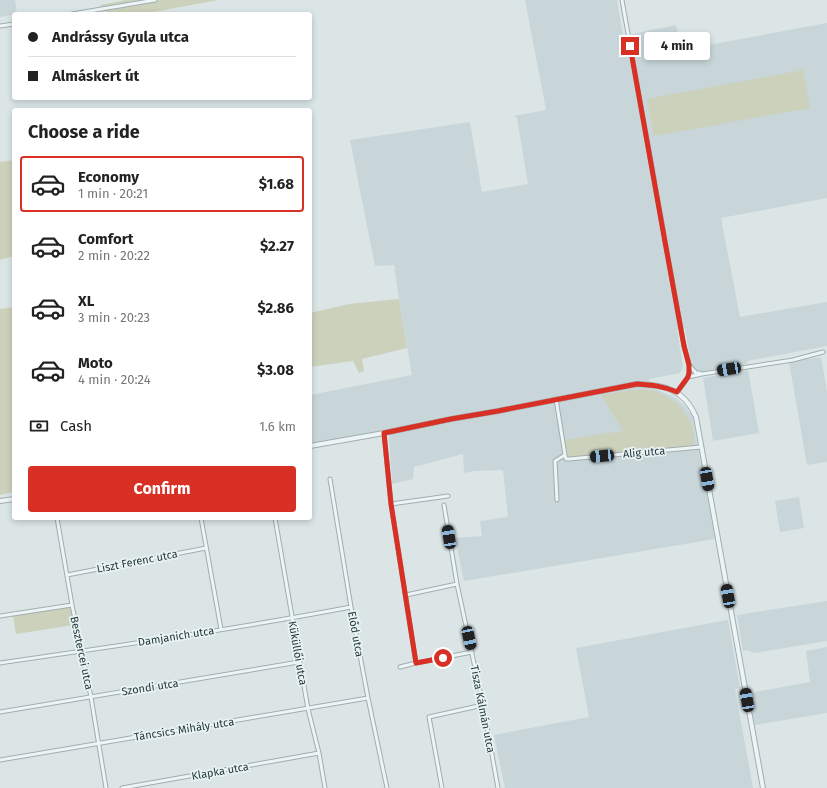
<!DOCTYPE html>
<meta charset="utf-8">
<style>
:root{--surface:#fff;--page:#f2f2f2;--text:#222;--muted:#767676;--line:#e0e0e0;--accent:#d93025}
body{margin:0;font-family:"Fira Sans",sans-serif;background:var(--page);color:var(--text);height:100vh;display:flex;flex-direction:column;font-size:15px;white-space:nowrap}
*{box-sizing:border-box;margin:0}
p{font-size:13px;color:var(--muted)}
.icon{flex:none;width:22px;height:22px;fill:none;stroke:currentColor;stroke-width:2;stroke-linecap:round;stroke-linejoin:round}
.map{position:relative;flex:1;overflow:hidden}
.sheet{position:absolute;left:12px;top:108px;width:300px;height:412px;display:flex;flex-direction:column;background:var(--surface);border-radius:4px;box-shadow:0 2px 6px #0003}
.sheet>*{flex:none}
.banner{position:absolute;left:12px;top:12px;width:300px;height:88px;border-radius:4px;box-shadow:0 2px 6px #0003;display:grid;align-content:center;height:88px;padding:0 16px;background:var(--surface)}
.end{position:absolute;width:18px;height:18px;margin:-9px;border:5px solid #d93025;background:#fff;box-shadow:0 0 0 2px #fff}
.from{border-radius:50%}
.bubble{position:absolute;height:28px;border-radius:4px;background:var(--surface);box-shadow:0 2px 6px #0003;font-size:13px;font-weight:700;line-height:28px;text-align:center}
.car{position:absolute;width:12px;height:24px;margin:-12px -6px;border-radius:5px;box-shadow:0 0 3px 1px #0007;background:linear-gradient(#222 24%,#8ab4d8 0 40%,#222 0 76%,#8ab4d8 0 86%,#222 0)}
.banner b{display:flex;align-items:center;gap:14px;height:38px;font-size:15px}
.banner b+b{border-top:1px solid var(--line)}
.banner i{width:10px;height:10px;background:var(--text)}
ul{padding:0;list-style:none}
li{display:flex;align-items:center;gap:12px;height:56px;margin:0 8px 6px;padding:0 8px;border:2px solid transparent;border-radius:4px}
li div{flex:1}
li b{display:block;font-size:15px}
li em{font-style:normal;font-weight:700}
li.active{border-color:var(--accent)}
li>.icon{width:36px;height:36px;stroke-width:1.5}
h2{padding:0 16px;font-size:18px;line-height:48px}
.pay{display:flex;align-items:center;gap:10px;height:44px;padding:0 16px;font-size:15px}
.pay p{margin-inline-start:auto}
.button{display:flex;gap:8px;margin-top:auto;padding:8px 16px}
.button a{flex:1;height:46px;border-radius:4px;background:var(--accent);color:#fff;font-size:16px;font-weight:700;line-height:46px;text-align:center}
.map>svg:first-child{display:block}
.built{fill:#c8d6d9}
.green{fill:#ccd1bb}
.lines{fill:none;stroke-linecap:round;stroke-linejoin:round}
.minor-casing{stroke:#a0aeb0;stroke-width:5}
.tertiary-casing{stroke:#a0aeb0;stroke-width:6}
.minor{stroke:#edf4f5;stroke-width:3}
.tertiary{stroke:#edf4f5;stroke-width:4}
.route{stroke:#d93025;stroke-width:5}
.labels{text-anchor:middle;stroke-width:3.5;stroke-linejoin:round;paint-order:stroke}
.street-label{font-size:11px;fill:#243a3d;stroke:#eaf3f4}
</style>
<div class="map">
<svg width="827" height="788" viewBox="0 0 827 788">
<rect width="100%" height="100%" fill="#dbe5e6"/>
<path class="built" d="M0,0H15L17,14L0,17Z
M525,0H617L623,36L676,25L682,50L827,23V198L721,218L740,317L827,302V346L747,361V364L699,372L696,371L692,368L685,328L677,329L683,367L680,373L649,379L650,388L658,390L674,397L685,406L692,415L715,539L464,581L455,538L482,536L480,521L508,517L503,470L474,471L464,473L463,454L414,467L413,479L392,484L389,435L355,441L310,447V395L412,375L399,299L394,265L375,266L350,140L470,122L482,192L528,184L517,118L514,116L546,110Z
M821,357L827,392V462L807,465L789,362Z
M748,370L759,433L713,441L703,378Z
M799,497L804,528L780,532L775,501Z
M827,601V641L754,653L748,650L743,651L737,615Z
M728,620L740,688L735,689L753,788H505L494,735L589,717L576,648Z
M827,647V713L755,725L749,693L810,682L806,651Z"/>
<path class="green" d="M126,0H219L142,14H108L100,5Z
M803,70L810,108L654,136L647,99Z
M14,160V256L0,260V162Z
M399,299L407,348L362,359L364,371L359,373L353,361L310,367V313L349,304Z
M14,307V492L0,495V309Z
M632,390C639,390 647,389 654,391C673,396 691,414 694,435C694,439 694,443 695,447L569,459L565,440L623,431L601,395Z
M70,606L74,625L16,634L13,616Z"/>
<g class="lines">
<defs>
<path id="minor" d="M622,0L684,346C686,355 692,367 688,376C686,382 681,387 677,392
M72,14L155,0
M0,26L14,24
M689,365L696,373H700
M688,377L702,374L793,360L823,352
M556,399L565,455L555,461L557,500
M384,433L391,504L416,663L472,652
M565,455L566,459H569L701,447
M330,479L351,607L368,698L387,788
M391,504L448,496
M57,518L72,605L91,697L106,788
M201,518L221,629
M275,518L308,709L319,753L325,788
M67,575L206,548
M457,584L483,705L498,788
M406,595L457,584L444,505
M0,616L72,605
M0,663C117,646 235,629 351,607
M400,667L416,663
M0,712L299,662
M0,760L368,698
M122,788L319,753
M442,788L429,717L483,705"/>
<path id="tertiary" d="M310,446L384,433L451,419L498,411L637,384C665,385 684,389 696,417L763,788
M0,501L14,499"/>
</defs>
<use href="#minor" class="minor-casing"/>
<use href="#tertiary" class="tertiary-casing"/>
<use href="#minor" class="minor"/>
<use href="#tertiary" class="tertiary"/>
</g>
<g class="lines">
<path class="route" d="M443,658L416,663L391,504L384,433L451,419L498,411L637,384C652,385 663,386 677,392L688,377L689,373V365L684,346L665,242L630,46"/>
</g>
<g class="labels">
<g class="street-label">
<text transform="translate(644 452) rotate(-5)" y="4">Alig utca</text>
<text transform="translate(137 561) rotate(-11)" y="4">Liszt Ferenc utca</text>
<text transform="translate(356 634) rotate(80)" y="4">Előd utca</text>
<text transform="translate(176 636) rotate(-9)" y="4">Damjanich utca</text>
<text transform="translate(82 653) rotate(78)" y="4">Besztercei utca</text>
<text transform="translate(298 653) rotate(80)" y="4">Küküllői utca</text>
<text transform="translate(150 687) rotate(-9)" y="4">Szondi utca</text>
<text transform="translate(483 709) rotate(79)" y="4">Tisza Kálmán utca</text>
<text transform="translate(184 729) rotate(-9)" y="4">Táncsics Mihály utca</text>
<text transform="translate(220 771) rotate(-10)" y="4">Klapka utca</text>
</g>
</g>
</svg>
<i class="end from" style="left:443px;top:658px"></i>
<i class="end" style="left:630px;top:46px"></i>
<div class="bubble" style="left:644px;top:32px;width:66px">4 min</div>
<i class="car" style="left:729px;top:369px;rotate:260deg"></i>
<i class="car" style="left:602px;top:456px;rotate:265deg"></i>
<i class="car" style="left:707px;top:479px;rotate:170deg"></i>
<i class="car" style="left:449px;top:537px;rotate:351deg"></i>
<i class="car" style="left:728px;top:596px;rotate:350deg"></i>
<i class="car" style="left:469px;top:638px;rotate:168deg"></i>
<i class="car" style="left:747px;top:700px;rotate:350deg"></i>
<div class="banner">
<b><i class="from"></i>Andrássy Gyula utca</b>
<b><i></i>Almáskert út</b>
</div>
<section class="sheet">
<h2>Choose a ride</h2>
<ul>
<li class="active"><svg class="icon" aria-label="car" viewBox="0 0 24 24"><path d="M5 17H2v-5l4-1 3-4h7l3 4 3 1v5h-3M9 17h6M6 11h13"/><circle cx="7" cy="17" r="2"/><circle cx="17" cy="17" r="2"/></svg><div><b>Economy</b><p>1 min · 20:21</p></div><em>$1.68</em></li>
<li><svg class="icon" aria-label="car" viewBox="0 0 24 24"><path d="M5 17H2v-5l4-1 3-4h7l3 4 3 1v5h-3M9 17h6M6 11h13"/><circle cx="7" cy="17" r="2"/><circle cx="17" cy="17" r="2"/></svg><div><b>Comfort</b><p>2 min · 20:22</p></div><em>$2.27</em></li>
<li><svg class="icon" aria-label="car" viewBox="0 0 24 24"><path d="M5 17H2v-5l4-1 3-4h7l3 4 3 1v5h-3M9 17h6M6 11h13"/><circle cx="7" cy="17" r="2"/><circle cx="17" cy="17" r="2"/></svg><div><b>XL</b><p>3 min · 20:23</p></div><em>$2.86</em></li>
<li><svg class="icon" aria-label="car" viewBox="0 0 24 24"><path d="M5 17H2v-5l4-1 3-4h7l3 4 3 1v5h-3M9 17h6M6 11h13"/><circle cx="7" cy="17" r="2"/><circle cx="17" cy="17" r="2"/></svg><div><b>Moto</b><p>4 min · 20:24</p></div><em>$3.08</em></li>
</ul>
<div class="pay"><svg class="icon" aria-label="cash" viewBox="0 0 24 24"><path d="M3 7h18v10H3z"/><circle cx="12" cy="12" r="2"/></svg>Cash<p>1.6 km</p></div>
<div class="button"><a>Confirm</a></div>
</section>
</div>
